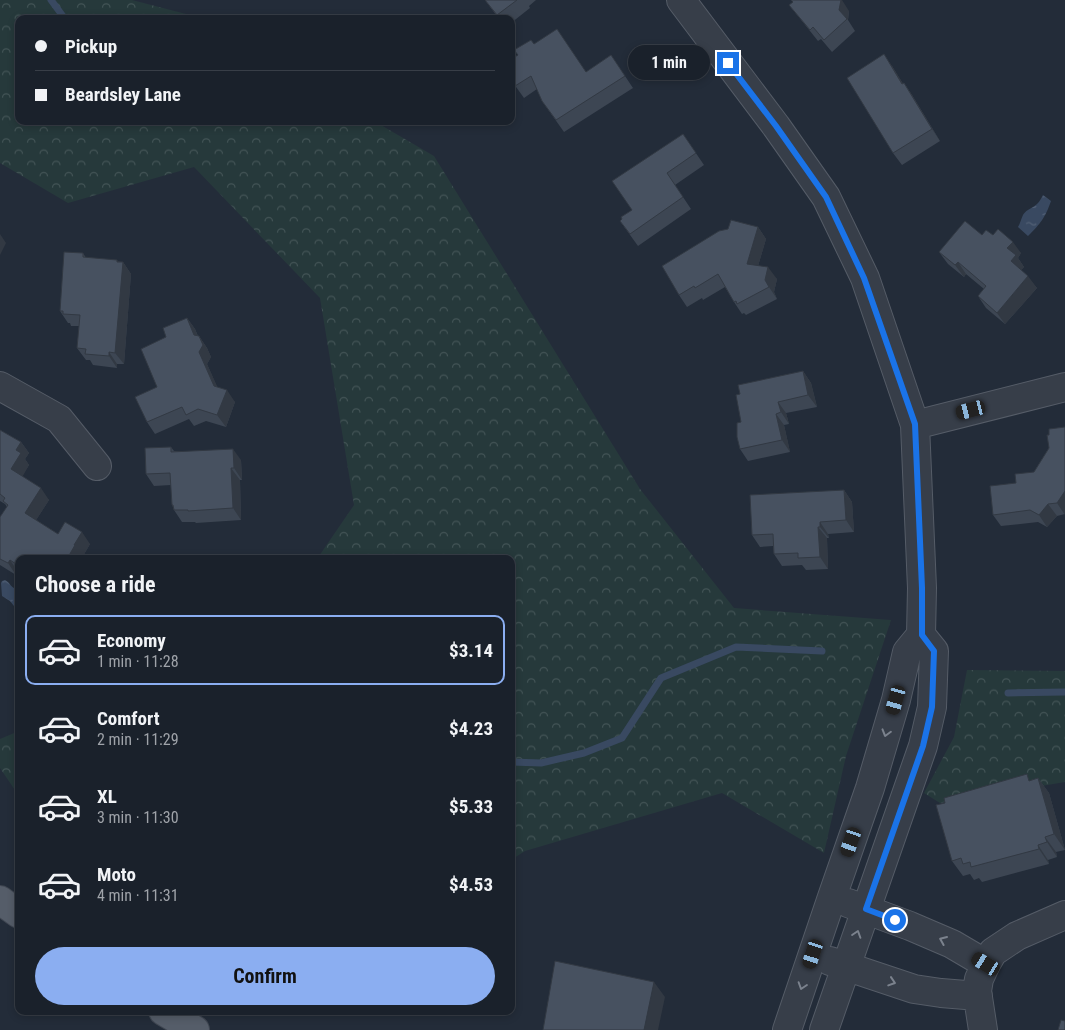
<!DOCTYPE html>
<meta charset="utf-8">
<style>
:root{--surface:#1a212b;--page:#272e37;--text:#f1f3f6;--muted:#9fa3a9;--line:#383e47;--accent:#8baef1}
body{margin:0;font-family:"Roboto Condensed",sans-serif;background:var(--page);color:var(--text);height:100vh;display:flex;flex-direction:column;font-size:19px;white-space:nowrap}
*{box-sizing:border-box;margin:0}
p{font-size:16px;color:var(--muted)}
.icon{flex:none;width:28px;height:28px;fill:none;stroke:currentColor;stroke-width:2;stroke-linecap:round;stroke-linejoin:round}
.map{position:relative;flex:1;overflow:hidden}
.details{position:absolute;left:15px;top:555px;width:500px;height:460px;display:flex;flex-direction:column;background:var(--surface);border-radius:10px;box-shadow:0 2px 8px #0003,0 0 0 1px var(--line)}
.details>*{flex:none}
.hud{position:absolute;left:15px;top:15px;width:500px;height:110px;border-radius:10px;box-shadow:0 2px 8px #0003,0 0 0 1px var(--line);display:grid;align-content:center;height:110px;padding:0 20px;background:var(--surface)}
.end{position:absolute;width:22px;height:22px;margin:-11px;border:6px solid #1a73e8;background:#fff;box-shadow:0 0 0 2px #fff}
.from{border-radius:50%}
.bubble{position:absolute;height:35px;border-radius:18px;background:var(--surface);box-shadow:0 2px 8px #0003,0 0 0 1px var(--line);font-size:16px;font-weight:700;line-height:35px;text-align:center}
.car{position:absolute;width:15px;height:30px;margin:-15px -8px;border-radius:6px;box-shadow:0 0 4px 1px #0007;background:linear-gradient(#222 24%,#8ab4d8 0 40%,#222 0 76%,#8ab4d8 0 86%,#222 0)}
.hud b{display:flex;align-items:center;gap:18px;height:48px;font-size:19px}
.hud b+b{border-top:1px solid var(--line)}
.hud i{width:12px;height:12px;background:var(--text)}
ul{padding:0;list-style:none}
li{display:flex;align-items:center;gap:15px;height:70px;margin:0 10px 8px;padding:0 10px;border:2px solid transparent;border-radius:10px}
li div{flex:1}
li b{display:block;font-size:19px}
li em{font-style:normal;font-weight:700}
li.active{border-color:var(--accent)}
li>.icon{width:45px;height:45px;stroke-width:1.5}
h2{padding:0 20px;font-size:22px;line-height:60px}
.action{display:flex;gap:10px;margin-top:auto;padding:10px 20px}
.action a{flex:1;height:58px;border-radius:30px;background:var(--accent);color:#111;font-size:20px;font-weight:700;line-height:58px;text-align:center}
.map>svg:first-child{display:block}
.forest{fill:url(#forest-crowns)}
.water{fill:url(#water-ripples)}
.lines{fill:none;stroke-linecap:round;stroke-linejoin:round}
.stream{stroke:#394961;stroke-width:7}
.minor-casing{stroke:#555c67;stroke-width:30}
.major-casing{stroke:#404752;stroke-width:30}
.minor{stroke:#373e49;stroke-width:28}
.major{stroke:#555d69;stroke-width:28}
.wall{fill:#3d4653}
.shaded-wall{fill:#323943}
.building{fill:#475160;stroke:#323943}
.oneway{stroke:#7b828d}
.route{stroke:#1a73e8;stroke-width:6}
</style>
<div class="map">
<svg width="1065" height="1030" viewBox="0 0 1065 1030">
<defs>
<pattern id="forest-crowns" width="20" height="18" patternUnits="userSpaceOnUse" patternTransform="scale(1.25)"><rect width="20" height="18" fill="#26393b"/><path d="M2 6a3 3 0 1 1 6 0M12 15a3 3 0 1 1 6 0" fill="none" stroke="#435456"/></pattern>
<pattern id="water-ripples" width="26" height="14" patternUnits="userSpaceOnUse" patternTransform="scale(1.25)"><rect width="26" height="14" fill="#394961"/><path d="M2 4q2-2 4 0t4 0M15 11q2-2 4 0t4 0" fill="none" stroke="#536176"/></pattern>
</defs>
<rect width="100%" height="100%" fill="#232c39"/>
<path class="forest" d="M0,0H132L186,14L194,19H19V121H374L434,156L640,489L734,608L891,620L846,756L824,853L722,793L525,851L511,860V559H317L354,505L320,298L194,167L68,203L0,163Z
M967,670L1065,671V782L940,803L924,793L954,737Z
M19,731V796L0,768V739Z"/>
<path class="water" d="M1043,195L1051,201C1045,218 1041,223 1028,236L1018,227C1020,224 1021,219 1023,215C1029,206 1036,210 1043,195Z
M5,580C11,583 10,588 19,590V605L14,606L10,601L2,596L1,583L2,581Z"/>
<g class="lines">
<path class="stream" d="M51,0L65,19
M1008,693L1065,692
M511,762L541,763L584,753L622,738L661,678L736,647L822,651"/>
<defs>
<path id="minor" d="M681,0L776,126L826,197L865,278L915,425L922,588L921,635
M0,386L59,419L97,466
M915,425L1065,387
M848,903L910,926L952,944L986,964
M830,961L914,989L941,993L978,996
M787,1030L832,897L870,788L896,700L907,652L921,635L934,651L932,707L923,746L824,1030
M983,1030L977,991L979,979L986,964L993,952L1017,936L1065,915"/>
<path id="major" d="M0,900L19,914
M163,1011L195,1030"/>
</defs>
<use href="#minor" class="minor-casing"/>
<use href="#major" class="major-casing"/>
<use href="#minor" class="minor"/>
<use href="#major" class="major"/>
</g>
<path class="wall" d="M485,0H536L529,6L530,8L511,23V19H499Z
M789,5L849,11L848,20L855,31L832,52L821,39L818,41L798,16Z
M534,44L586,72L611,55L633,88L564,132L542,101L537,89L524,98L511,80L518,55Z
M892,66L903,84L904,83L912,95L940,141L902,165L893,153Z
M683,134L704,165L675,185L691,209L638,246L620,221L632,210Z
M758,227L766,239L758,266L777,279L774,292L777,299L746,315L744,313L742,314L734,302L725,287L703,300L702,298L687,307L679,295Z
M982,235H993L1021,253L1018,258L1024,267L1021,270L1037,288L1005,324L986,308L978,296L984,289L966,274L964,277L948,264L939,252Z
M83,253L86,258L123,262L131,274L124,364H117V368L93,365L90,360H86L77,348L79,326H71L70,323H68L60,311Z
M187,318L195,329L198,336H199L207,348L211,357L207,364L217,387L235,402L226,427L206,421L194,426L189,419L155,434L147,422L157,387L166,337Z
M803,371L811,383L817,407L786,413L789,424L784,425L790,452L748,461L740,449L741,422L740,394Z
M1065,427V514L1057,516L1047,527L1038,522L1001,526L993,515L1016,483L1034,472L1049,448V435Z
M0,430L21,442L29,453L25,459L29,465L22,476L49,500L36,520L58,534L90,544L83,556L84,557L19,559V572H18L16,575L0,565V517L7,507L5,504L0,501Z
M171,447L174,451L241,460L242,480H240L241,520L196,523L195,522H182L174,510L173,507L172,505L171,485L154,486L146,474Z
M844,490L852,502L854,532L828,534L829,538H827L828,569L806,570L802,565L782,566L774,554L773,546L760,547L752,535Z
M1038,778L1049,793L1065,850L1056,852L1057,857L1048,860L1049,864L982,882L979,878L974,880L970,874L963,876L952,861L1031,780Z"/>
<path class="shaded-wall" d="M841,0H842L849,11L848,20L839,10Z
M884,54L892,66L911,96L902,84Z
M904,83L912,95L940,141L932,129Z
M758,227L766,239L755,276L747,264Z
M0,234L6,243L0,255Z
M1013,242L1021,253L1018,258L1024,267L1019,273L1011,261L1007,248Z
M117,260L122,268L123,262L131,274L124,364L115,353Z
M958,262L966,274L964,277L955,265Z
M768,267L777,279L774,292L777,299L769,287L765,280Z
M1028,276L1037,288L1005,324L997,313Z
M187,318L195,329L202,347L199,336L207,348L211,357L207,364L222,397L214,386L199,352L194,335Z
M109,352L117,364V368L109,356Z
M803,371L811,383L817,407L808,395Z
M227,390L235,402L226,427L217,415Z
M778,402L786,413L789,424L781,412Z
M776,414L784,425L790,452L782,440Z
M21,442L29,453L25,459L29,465L20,481L11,469L16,450Z
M233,449L241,460L242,480L234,468Z
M231,468L240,480L241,520L233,508Z
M41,488L49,500L33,525L25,513Z
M844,490L852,502L854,532L846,520Z
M1065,491V515L1057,503Z
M1048,504L1057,516L1047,527L1039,515Z
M820,522L828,534L829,538L820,527Z
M818,527L827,538L828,569L820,557Z
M82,532L90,544L83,556L84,557L83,559H67L74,545Z
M10,560L18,572L16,575L8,563Z
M1038,778L1049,793L1065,850L1054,834Z
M1045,837L1056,852L1057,857L1047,842Z
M1038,845L1048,860L1049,864L1039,849Z
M654,982L665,997L658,1030H644Z"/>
<path class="building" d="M485,0H517L497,15Z
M791,0H841L839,10L847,19L824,40L813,27L810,30L789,5L793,2Z
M557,29L586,72L611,55L625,76L556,120L542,101L531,76L515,86L511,80V59L518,55L514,50L531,40L534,44Z
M884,54L902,84L904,83L932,129L893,153L847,78Z
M683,134L696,153L667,173L683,197L630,234L620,221L622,219L621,217L632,210L612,181Z
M731,220L758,227L747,264L768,267L765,280L769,287L737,304L736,301L734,302L718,274L695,288L694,286L679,295L662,266L719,231L728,229Z
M965,221L982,235L986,230L993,235L998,229L1013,242L1007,248L1016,255L1011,261L1028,276L997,313L978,296L986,286L958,262L955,265L939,252Z
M64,252L83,253V257L117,260V262H123L115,353L109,352V356L85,354L86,349L77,348L80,315L63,314V311H60Z
M187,318L194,335L199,336L203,345L199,352L214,386L227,390L217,415L198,409L186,415L182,407L147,422L135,397L157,387L141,349L166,337L163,328Z
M803,371L808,395L778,402L781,412L776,414L782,440L740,449L737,437V423L741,422L736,395L740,394L738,385Z
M1065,427V491L1057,503L1048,504L1039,515L1030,510L993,515L990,486L1016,483L1015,474L1034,472L1049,448L1047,435H1049V429Z
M0,430L21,442L16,450L21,453L11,469L41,488L25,513L58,534L65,522L82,532L74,545H75L67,559H19V566L10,560L8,563L0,559V517L8,505L3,501L5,498L0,494Z
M171,447V452L233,449L234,468H231L233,508L188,511V510H174L173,505H172L170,473L146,474L145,448Z
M844,490L846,520L820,522V527H818L820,557L798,558V553L774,554L773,534L752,535L750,495Z
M1027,774L1029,781L1038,778L1054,834L1045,837L1047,842L1038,845L1039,849L971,867L970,862L963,864L961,858L952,861L936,805L945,803L944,798Z
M555,961L654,982L644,1030H543Z
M1061,1020L1065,1021V1030H1058Z"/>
<defs><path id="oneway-chevron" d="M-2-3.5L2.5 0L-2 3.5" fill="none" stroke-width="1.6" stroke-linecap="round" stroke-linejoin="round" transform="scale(1.25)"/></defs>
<g class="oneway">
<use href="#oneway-chevron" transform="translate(886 733) rotate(106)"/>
<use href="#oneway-chevron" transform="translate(857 934) rotate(-72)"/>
<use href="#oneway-chevron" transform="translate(943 940) rotate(-157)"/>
<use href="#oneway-chevron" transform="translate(892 982) rotate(18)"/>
<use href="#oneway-chevron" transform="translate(802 986) rotate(108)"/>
</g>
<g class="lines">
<path class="route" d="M728,63L776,126L826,197L864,278L915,424L922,588V635L934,651L932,707L923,746L866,909L895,920"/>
</g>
</svg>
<i class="end from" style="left:895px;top:920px"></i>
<i class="end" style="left:728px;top:63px"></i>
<div class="bubble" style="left:628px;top:45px;width:82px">1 min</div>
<i class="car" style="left:971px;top:410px;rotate:256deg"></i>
<i class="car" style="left:896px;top:700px;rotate:196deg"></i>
<i class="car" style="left:851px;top:842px;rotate:199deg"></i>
<i class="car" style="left:813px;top:954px;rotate:198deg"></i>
<i class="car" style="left:986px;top:964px;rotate:301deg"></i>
<div class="hud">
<b><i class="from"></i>Pickup</b>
<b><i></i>Beardsley Lane</b>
</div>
<section class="details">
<h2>Choose a ride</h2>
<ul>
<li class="active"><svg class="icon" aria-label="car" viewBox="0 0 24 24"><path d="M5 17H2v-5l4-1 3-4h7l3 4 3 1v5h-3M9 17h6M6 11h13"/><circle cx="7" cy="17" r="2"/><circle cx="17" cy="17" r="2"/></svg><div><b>Economy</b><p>1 min · 11:28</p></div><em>$3.14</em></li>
<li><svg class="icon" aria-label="car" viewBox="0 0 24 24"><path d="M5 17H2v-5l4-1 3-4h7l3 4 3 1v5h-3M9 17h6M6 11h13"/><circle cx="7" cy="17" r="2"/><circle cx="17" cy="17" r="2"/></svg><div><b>Comfort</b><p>2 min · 11:29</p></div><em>$4.23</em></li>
<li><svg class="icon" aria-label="car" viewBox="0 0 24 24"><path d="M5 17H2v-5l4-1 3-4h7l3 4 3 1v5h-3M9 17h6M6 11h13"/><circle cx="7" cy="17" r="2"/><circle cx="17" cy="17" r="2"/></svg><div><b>XL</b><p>3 min · 11:30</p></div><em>$5.33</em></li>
<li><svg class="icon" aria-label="car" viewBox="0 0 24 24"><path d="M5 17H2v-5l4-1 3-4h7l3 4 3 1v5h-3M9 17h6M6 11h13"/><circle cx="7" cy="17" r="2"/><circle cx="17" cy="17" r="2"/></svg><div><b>Moto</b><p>4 min · 11:31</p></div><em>$4.53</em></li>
</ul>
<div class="action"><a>Confirm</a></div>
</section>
</div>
